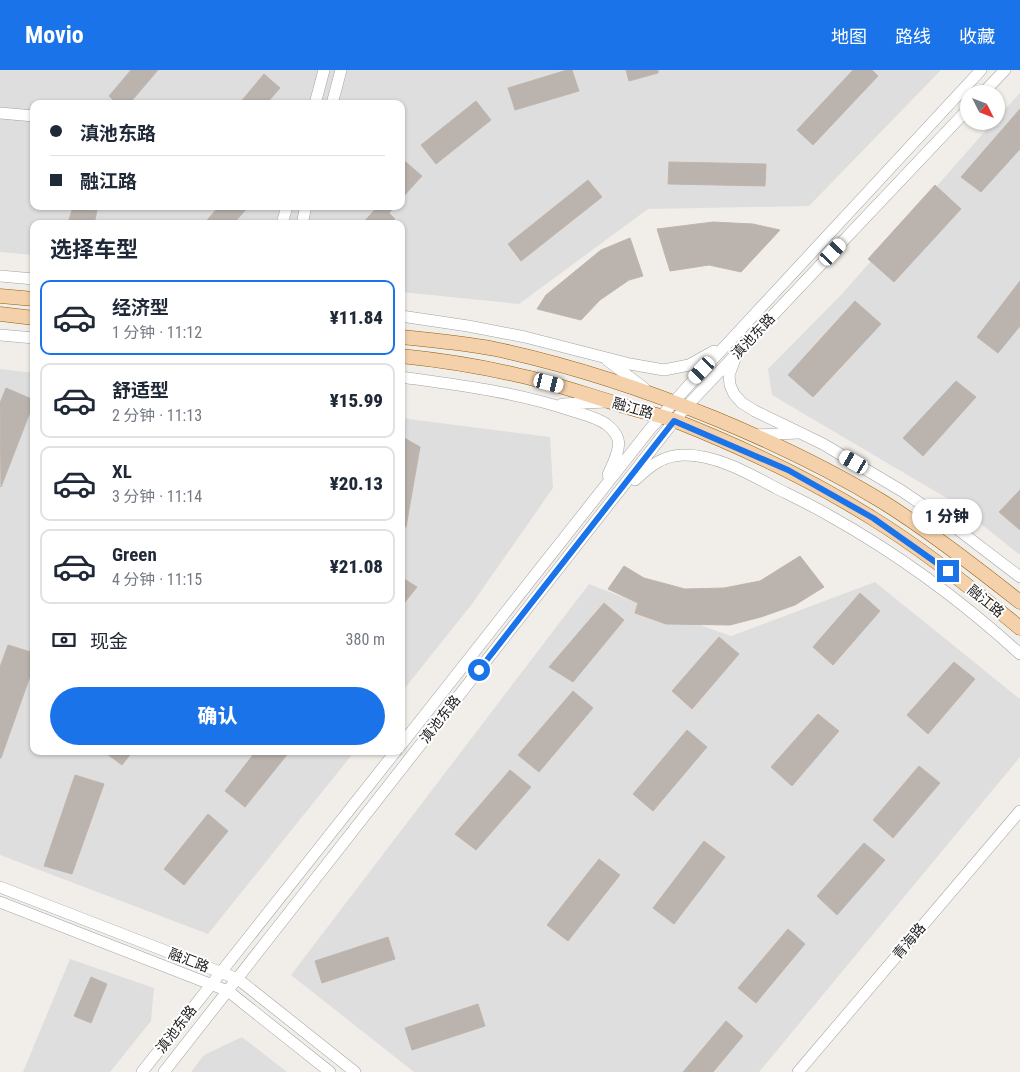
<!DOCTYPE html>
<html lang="zh">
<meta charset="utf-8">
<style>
:root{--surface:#fff;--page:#f6f6f7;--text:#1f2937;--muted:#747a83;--line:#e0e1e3;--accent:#1a73e8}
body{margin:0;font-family:"Roboto Condensed","Noto Sans SC",sans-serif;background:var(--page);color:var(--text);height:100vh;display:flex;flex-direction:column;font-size:19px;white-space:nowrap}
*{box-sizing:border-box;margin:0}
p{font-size:16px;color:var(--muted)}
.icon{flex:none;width:28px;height:28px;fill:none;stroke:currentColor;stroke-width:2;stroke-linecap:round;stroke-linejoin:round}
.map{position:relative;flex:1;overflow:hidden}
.side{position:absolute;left:30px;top:150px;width:375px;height:535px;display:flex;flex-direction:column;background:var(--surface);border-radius:10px;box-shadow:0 1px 4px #0004}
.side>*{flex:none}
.guide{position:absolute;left:30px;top:30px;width:375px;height:110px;border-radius:10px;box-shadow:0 1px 4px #0004;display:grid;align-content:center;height:110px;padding:0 20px;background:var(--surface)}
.needle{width:32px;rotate:132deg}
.tools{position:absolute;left:960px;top:15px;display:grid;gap:10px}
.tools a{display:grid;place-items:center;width:45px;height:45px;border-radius:50%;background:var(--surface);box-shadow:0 1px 4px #0004;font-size:25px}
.end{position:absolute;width:22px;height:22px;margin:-11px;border:6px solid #1a73e8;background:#fff;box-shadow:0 0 0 2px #fff}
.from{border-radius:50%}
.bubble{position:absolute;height:35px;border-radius:18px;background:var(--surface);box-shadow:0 1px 4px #0004;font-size:16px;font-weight:800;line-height:35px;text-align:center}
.car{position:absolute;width:15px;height:30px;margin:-15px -8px;border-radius:6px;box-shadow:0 0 4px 1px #0007;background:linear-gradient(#fff 24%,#345 0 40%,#fff 0 76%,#345 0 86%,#fff 0)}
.guide b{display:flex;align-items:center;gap:18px;height:48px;font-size:19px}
.guide b+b{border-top:1px solid var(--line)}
.guide i{width:12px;height:12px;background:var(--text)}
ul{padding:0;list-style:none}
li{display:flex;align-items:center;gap:15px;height:75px;margin:0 10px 8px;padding:0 10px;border:2px solid var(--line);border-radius:10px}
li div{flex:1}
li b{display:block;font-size:19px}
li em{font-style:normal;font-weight:800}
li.selected{border-color:var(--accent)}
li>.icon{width:45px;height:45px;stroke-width:1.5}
h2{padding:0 20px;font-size:22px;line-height:60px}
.pay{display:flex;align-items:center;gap:12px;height:55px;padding:0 20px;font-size:19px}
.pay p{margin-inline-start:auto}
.button{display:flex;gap:10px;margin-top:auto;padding:10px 20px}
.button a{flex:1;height:58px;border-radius:30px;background:var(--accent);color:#fff;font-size:20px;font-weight:800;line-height:58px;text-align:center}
header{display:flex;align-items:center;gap:30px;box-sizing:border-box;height:70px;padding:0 25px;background:var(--accent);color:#fff}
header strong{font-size:24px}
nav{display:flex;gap:28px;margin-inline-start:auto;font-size:18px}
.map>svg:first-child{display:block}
.residential{fill:#dfdede;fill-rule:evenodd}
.building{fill:#bab3ae;stroke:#c1b5ac}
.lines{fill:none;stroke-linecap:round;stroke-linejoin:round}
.minor-casing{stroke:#a2a2a2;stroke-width:12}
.major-casing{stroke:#91600e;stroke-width:15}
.minor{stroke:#fff;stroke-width:11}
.major{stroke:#f4d1aa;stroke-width:14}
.route{stroke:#1a73e8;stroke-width:6}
.labels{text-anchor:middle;stroke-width:4;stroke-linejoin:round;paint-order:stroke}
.street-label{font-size:14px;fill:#212121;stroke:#fff}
</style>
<header>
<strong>Movio</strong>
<nav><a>地图</a><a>路线</a><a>收藏</a></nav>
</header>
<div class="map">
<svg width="1020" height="1002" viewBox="0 0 1020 1002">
<rect width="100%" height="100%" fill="#f1eee9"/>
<path class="residential" d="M0,0H941L809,136L648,139L519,234L401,222V154H34V185L0,182ZM34,34H401V136H34Z
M1020,23V485L955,433L772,325L768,299L842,224L994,51H996V49Z
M0,299L34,303V681H355L208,864L0,785Z
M401,348L550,367L553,418L472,534L401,623Z
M875,512L1020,629V687L759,1002H414L291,905L589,514L638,533L731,566Z
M70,889L154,918L151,951L110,1002H23Z
M242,967L287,1002H191L204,985Z"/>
<path class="building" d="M131,0H158L129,34H117L109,26Z
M567,0H572L579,21L515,40L508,18Z
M626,0H658V3L629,11Z
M853,0H872L878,6L813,75L797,60Z
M264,4L280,18L266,34H239Z
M476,31L491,50L436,94L421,75Z
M1020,39V79L981,122L961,107Z
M401,88L422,106L401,129Z
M669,92L766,94L765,116L668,114Z
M588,110L602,127L521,191L508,174Z
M935,115L961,139L894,212L868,189Z
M73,136H98L94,154H68Z
M219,136H249L233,154H204Z
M378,136H395L389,143L395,149L391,154H362Z
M713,152L753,154L780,160L741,202L709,195L670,201L657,159Z
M630,168L643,206L629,210L600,230L581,250L537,239L546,225L601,180Z
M1020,211V256L998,283L977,267Z
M855,231L881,254L813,327L788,305Z
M956,311L976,327L923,386L903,368Z
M6,318L34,330V332L1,417L0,333Z
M401,366L420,377L406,457H401Z
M1020,420V460L999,442Z
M800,486L824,517L795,535L761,547L730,555L666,554L635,543L638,533L608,519L624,496L644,508L685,519L724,518L760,511Z
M401,507L417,517L401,537Z
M860,523L880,541L833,595L813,577Z
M604,533L624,550L573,612L549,597Z
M719,567L739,584L692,639L672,621Z
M8,575L34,583V595L1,688H0V597Z
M954,592L975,609L928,664L907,645Z
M573,621L593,638L539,702L518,685Z
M818,644L839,661L792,716L771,697Z
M687,660L707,677L653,741L633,724Z
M103,681H133L122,695Z
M256,681H290L245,737L225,721Z
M919,696L940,713L893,768L873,750Z
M510,700L531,717L476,780L455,764Z
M75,705L104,714L72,804L44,796Z
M208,744L228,761L184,815L164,799Z
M704,771L725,787L674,854L653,838Z
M864,773L885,790L837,845L817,826Z
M599,789L620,805L568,871L547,855Z
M788,859L805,874L756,933L738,918Z
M388,867L395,889L322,913L315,891Z
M91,907L107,914L91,953L74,946Z
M478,934L485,956L412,980L405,958Z
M726,951L743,966L713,1002H683Z"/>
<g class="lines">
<defs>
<path id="minor" d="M982,24L1005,0
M315,34L324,0
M332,34L341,0
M0,43L34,46
M282,154L287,136
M302,154L306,136
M0,206L34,209
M401,246L468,256L525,267L630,294L664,300L689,295L714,281
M0,265L34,268
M735,289L729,305L730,315L734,324L742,333L755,341L823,374L902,421L952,455L1020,507
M607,290L644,318
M401,307C458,315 516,322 570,340C582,344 596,347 606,354C610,357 616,363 618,369C621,380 612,395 608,405
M562,334L606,332
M754,365L798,363
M635,410C650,396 663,385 684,385C717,385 748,403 776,418C794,427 813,436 830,446C898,484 962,531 1020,584
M401,675L650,359L689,315L981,0
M0,817L238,909L355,1002
M0,832L228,921L330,1002
M142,1002L396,681
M164,1002C335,786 503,567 674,351L686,337L969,38
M798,1002L1020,741"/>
<path id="major" d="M0,226L34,229
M0,244L34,248
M401,267C432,270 464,273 495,279C570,295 643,319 714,348C772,372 829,399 883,432C931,462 976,497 1020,532
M401,286C440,290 479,296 517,305C551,312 584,324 618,334C637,341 657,344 676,351C744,378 810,409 872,448C924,480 973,519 1020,558"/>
</defs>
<use href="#minor" class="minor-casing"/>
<use href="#major" class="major-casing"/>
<use href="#minor" class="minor"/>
<use href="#major" class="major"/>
</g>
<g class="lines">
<path class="route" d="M479,600L674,351L788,400L873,448L948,501"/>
</g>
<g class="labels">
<g class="street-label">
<text transform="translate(753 266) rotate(-47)" y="5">滇池东路</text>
<text transform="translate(633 338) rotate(16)" y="5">融江路</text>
<text transform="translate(986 531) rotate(39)" y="5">融江路</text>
<text transform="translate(440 649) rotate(-52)" y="5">滇池东路</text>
<text transform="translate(909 871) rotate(-50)" y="5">青海路</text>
<text transform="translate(189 890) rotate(21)" y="5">融汇路</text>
<text transform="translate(176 959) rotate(-52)" y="5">滇池东路</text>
</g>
</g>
</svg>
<div class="tools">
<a><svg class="needle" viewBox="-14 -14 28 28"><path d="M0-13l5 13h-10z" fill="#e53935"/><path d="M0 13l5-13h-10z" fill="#747a83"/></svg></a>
</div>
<i class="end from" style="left:479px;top:600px"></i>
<i class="end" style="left:948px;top:501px"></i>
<div class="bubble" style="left:912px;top:429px;width:70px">1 分钟</div>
<i class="car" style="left:833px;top:182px;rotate:43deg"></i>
<i class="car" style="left:702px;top:300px;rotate:223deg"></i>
<i class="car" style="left:549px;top:313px;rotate:104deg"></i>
<i class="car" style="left:854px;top:392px;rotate:300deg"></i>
<div class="guide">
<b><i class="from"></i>滇池东路</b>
<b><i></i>融江路</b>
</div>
<section class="side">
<h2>选择车型</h2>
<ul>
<li class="selected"><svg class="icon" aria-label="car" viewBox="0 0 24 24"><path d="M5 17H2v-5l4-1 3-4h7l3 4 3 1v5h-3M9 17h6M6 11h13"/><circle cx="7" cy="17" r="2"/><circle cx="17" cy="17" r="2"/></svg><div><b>经济型</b><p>1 分钟 · 11:12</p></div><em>¥11.84</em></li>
<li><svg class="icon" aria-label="car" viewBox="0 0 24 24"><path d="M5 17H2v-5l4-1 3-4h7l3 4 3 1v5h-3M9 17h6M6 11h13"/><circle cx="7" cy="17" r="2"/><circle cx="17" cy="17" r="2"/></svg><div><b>舒适型</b><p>2 分钟 · 11:13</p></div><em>¥15.99</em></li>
<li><svg class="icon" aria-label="car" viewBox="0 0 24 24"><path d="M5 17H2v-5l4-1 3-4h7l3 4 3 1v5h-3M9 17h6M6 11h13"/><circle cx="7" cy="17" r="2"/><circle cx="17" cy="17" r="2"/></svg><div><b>XL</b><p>3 分钟 · 11:14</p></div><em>¥20.13</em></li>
<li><svg class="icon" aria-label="car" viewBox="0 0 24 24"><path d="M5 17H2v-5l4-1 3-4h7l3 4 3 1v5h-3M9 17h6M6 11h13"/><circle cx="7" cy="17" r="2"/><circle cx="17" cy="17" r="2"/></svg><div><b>Green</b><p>4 分钟 · 11:15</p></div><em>¥21.08</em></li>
</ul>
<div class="pay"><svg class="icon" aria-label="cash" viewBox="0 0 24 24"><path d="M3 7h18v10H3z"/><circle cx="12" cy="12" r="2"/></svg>现金<p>380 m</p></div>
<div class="button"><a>确认</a></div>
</section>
</div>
